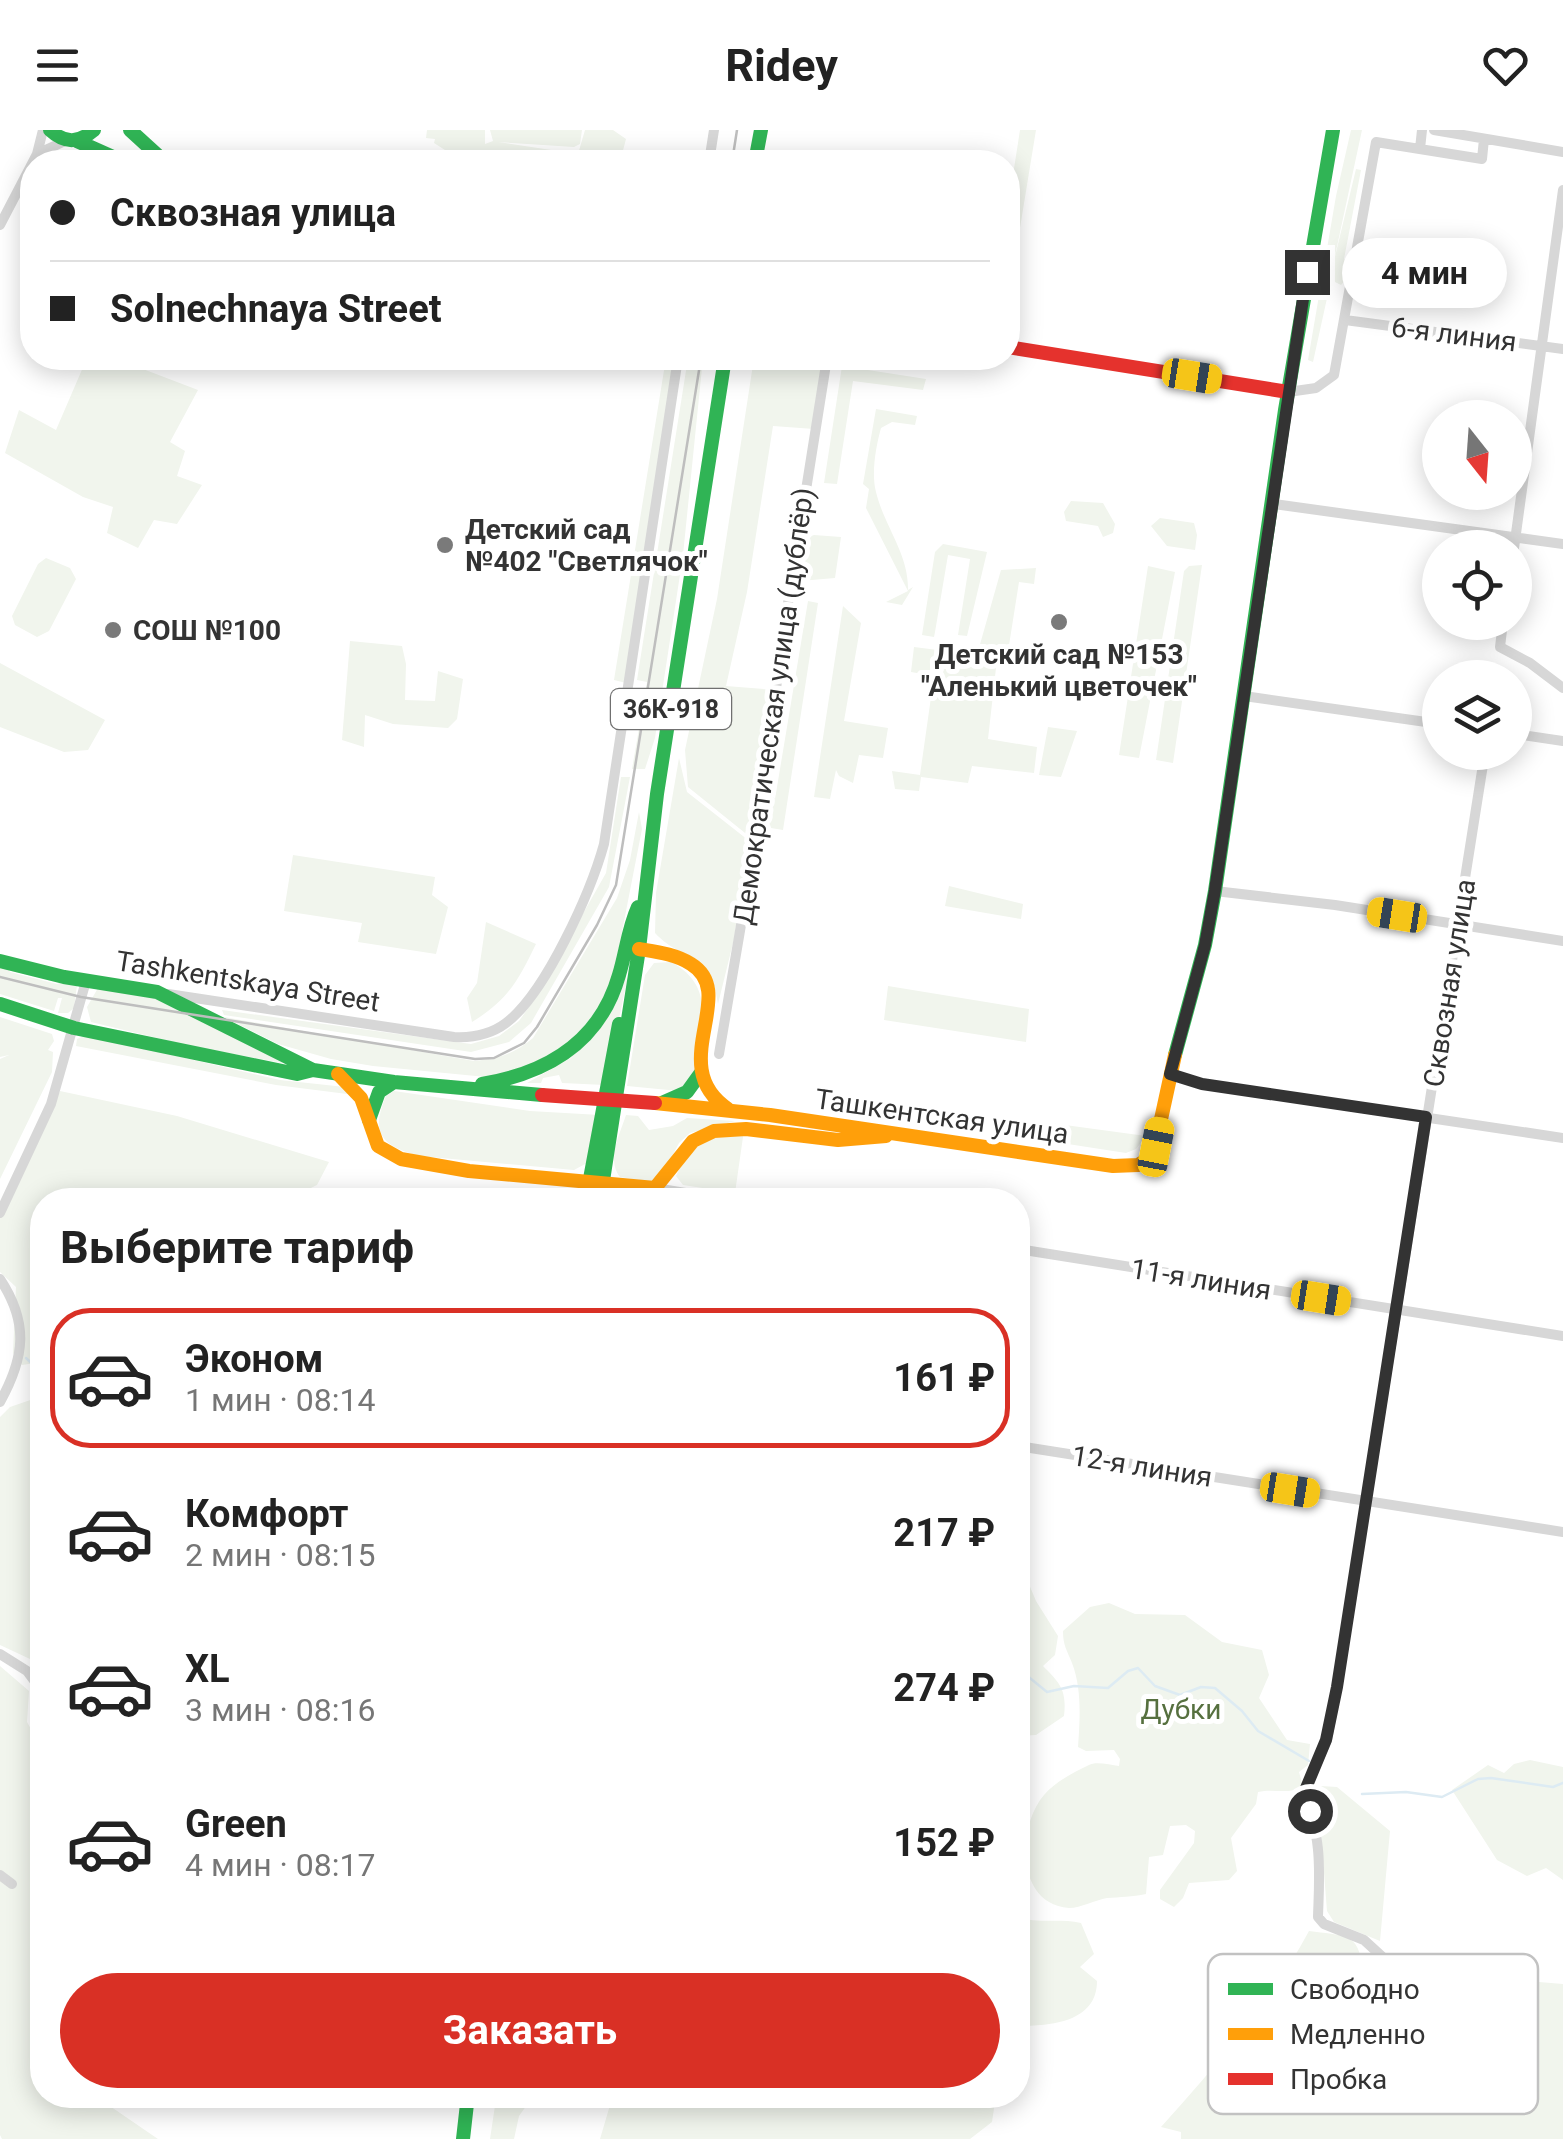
<!DOCTYPE html>
<html lang="ru">
<meta charset="utf-8">
<style>
:root{--surface:#fff;--page:#f2f2f2;--text:#222;--muted:#767676;--line:#e0e0e0;--accent:#d93025}
body{margin:0;font-family:Roboto,sans-serif;background:var(--page);color:var(--text);height:100vh;display:flex;flex-direction:column;font-size:38px;white-space:nowrap}
*{box-sizing:border-box;margin:0}
p{font-size:32px;color:var(--muted)}
.icon{flex:none;width:55px;height:55px;fill:none;stroke:currentColor;stroke-width:2;stroke-linecap:round;stroke-linejoin:round}
.map{position:relative;flex:1;overflow:hidden}
.drawer{position:absolute;left:30px;top:1058px;width:1000px;height:920px;display:flex;flex-direction:column;background:var(--surface);border-radius:40px;box-shadow:0 5px 25px #0003}
.drawer>*{flex:none}
.hud{position:absolute;left:20px;top:20px;width:1000px;height:220px;border-radius:40px;box-shadow:0 5px 25px #0003;display:grid;align-content:center;height:220px;padding:0 30px;background:var(--surface)}
.needle{width:65px;rotate:163deg}
.tools{position:absolute;left:1422px;top:270px;display:grid;gap:20px}
.tools a{display:grid;place-items:center;width:110px;height:110px;border-radius:50%;background:var(--surface);box-shadow:0 5px 25px #0003;font-size:50px}
.end{position:absolute;width:45px;height:45px;margin:-22px;border:12px solid #333;background:#fff;box-shadow:0 0 0 5px #fff}
.from{border-radius:50%}
.bubble{position:absolute;height:70px;border-radius:35px;background:var(--surface);box-shadow:0 5px 25px #0003;font-size:32px;font-weight:700;line-height:70px;text-align:center}
.car{position:absolute;width:30px;height:60px;margin:-30px -15px;border-radius:12px;box-shadow:0 0 8px 2px #0007;background:linear-gradient(#f5c518 24%,#345 0 40%,#f5c518 0 76%,#345 0 86%,#f5c518 0)}
.hud b{display:flex;align-items:center;gap:35px;height:95px;font-size:38px}
.hud b+b{border-top:2px solid var(--line)}
.hud i{width:25px;height:25px;background:var(--text)}
ul{padding:0;list-style:none}
li{display:flex;align-items:center;gap:30px;height:140px;margin:0 20px 15px;padding:0 10px;border:5px solid transparent;border-radius:40px}
li div{flex:1}
li b{display:block;font-size:38px}
li em{font-style:normal;font-weight:700}
li.on{border-color:var(--accent)}
li>.icon{width:90px;height:90px;stroke-width:1.5}
h2{padding:0 30px;font-size:45px;line-height:120px}
.cta{display:flex;gap:20px;margin-top:auto;padding:20px 30px}
.cta a{flex:1;height:115px;border-radius:60px;background:var(--accent);color:#fff;font-size:40px;font-weight:700;line-height:115px;text-align:center}
header{display:flex;justify-content:space-between;align-items:center;height:130px;padding:0 30px;background:var(--surface);font-size:45px;font-weight:700}
.map>svg:first-child{display:block}
.green{fill:#f1f5ed}
.lines{fill:none;stroke-linecap:round;stroke-linejoin:round}
.stream{stroke:#ddebf3;stroke-width:2.5}
.street{stroke:#d7d7d7;stroke-width:10}
.fast{stroke:#30b455;stroke-width:14}
.slow{stroke:#ff9f0a;stroke-width:14}
.jam{stroke:#e5322d;stroke-width:14}
.tram{stroke:#bebebe;stroke-width:2.5}
.jam-bridge{stroke:#e5322d;stroke-width:14}
.route{stroke:#333;stroke-width:12}
.poi-dot{fill:#7a7a7a;stroke:#fff;stroke-width:4}
.labels{text-anchor:middle;stroke-width:10;stroke-linejoin:round;paint-order:stroke}
.shield{fill:#fff;stroke:#707070;stroke-width:2.5}
.shield-label{font-size:25px;font-weight:bold;fill:#333}
.street-label{font-size:28px;fill:#333;stroke:#fff}
.poi-label{font-size:28px;font-weight:bold;fill:#333;stroke:#fff;text-anchor:start}
.park-label{font-size:28px;fill:#56703f;stroke:#fff}
.key{fill:#fff;stroke:#c2c2c2;stroke-width:2.5}
.key-label{font-size:28px;fill:#333}
</style>
<header><svg class="icon" aria-label="menu" viewBox="0 0 24 24"><path d="M4 6h16M4 12h16M4 18h16"/></svg>Ridey<svg class="icon" aria-label="heart" viewBox="0 0 24 24"><path d="M12 20l-8-8c-3-5 5-10 8-4 3-6 11-1 8 4z"/></svg></header>
<div class="map">
<svg width="1563" height="2009" viewBox="0 0 1563 2009">
<rect width="100%" height="100%" fill="#fff"/>
<path class="green" d="M427,0H485V14L493,11L490,0H582L580,14L574,17L498,12L578,24L585,0H613L626,9L620,32H492L459,29L434,13L435,9L426,8Z
M1020,0H1036L1019,104L1008,103V77Z
M1351,0H1362L1333,135L1356,39L1361,40L1344,129L1350,131L1347,148L1341,155L1331,150L1313,232L1308,230L1336,66Z
M87,228H114L198,260L170,312L185,321L177,346L202,355L177,394L154,390L138,418L107,403L113,377L83,367L5,323L19,280L56,300Z
M666,228H678L626,553L614,550Z
M688,228H703L683,425L655,608L645,639H632L647,552L637,550Z
M754,228H822L814,299L773,296L747,462L726,556L775,560L750,707L688,657L685,620L717,469Z
M842,236L926,249L923,260L853,251L837,354L824,353Z
M876,279L917,286L915,295L892,292L881,298C876,316 871,343 876,362C884,396 909,424 908,460L913,457L902,475L886,472L908,461L866,378L869,359L863,354Z
M1071,371L1103,373L1115,394L1113,403L1103,407L1098,396L1066,391L1064,382Z
M1160,388L1194,393L1197,405L1195,420L1167,416L1151,396Z
M814,405L841,407L835,448L800,451L804,409Z
M943,414L987,422L967,506L958,505L970,429L948,425L935,502L934,507L922,505L935,422Z
M46,428L70,438L76,449L49,501L37,507L15,495L12,486L38,434Z
M1202,435L1173,633L1156,630L1184,441L1189,436Z
M1148,436L1175,442L1139,628L1119,625Z
M1036,438L1034,454L1019,452L1007,528L997,529L988,609L1037,617L1034,643L972,636L968,653L921,647L919,661L895,659L892,641L920,645L934,546L911,542L914,517L977,525L1001,440Z
M808,471L818,473L783,700L771,698L764,690L767,664L771,663L775,669Z
M843,476L861,493L844,591L888,598L883,628L859,625L853,653L839,646L836,640L830,669L814,667Z
M350,511L402,516L406,534L405,570L435,571L438,541L463,549L457,589L448,598L393,594L365,585L364,617L342,610Z
M0,533L105,590L88,620L64,622L0,597Z
M1048,597L1077,601L1061,647L1039,645Z
M679,628L687,662L748,710L734,809L718,874C710,814 686,836 655,803L656,763Z
M621,647H630L609,757L531,893L509,912L471,922L224,885L222,880L471,914L499,906L519,891L534,870L606,743Z
M639,682L642,699L612,853L594,900L547,936L486,947L373,936L331,929L278,914L224,887L474,931C498,929 514,924 533,908L617,768L630,730Z
M293,725L435,747L432,765L448,777L436,824L358,812L362,793L284,781Z
M949,756L1023,774L1021,789L945,776Z
M486,792L536,814C518,851 508,870 472,892L467,868L477,853Z
M671,832C719,857 700,903 695,949L679,961L627,956L645,845L654,833Z
M0,835L7,837L10,842L57,854L68,850L77,855L74,878L68,883H58L62,868H58L54,881L0,864Z
M625,844L627,851L605,955L562,953L559,945L543,948L541,953H527L571,928Z
M888,856L1029,879L1026,912L884,890Z
M98,858L159,869L298,936L186,915L91,892L87,877Z
M0,887L52,904L54,911L48,920L53,922L52,942L0,1049V929L9,925L0,927Z
M86,905L280,950L345,957L355,965L276,955L76,916L77,909Z
M60,961L177,986L329,1032L317,1055L286,1070H42V1232L22,1235L13,1223L16,1157L0,1142V1086Z
M394,961L530,981L600,985L587,1033L574,1040L419,1026C382,1016 370,1004 386,966Z
M626,985L638,986L649,1000L673,996L687,988L735,991L690,1003L679,1013L661,1048L653,1052L620,1047C606,1029 620,1004 626,985Z
M1028,990L1146,1006L1136,1019L1126,1023L1029,1008Z
M744,1000L735,1063L683,1055L676,1046C690,1015 711,1004 744,1000Z
M42,1266V1544L30,1529L0,1515V1287L10,1277Z
M1018,1428L1036,1471L1058,1506L1055,1525L1043,1536C1060,1553 1067,1560 1064,1586L1036,1605L1018,1606L1022,1628L1018,1631Z
M1109,1473L1135,1484L1185,1485L1222,1512L1262,1520L1269,1545L1259,1568L1287,1610L1310,1614L1308,1635L1299,1642L1303,1657C1287,1665 1274,1658 1258,1662L1256,1674L1231,1708L1237,1741L1229,1750L1189,1753L1183,1768L1174,1777L1160,1769V1760L1194,1713L1195,1701L1186,1695L1170,1696L1163,1725L1149,1727L1146,1764C1132,1767 1120,1767 1107,1768C1095,1770 1081,1778 1069,1778C1015,1774 1017,1696 1044,1665C1055,1652 1074,1642 1089,1635C1096,1631 1110,1635 1119,1636L1120,1629L1114,1620L1086,1621L1078,1617C1080,1589 1082,1559 1072,1533C1067,1520 1063,1516 1063,1501L1090,1477Z
M0,1536L29,1561L27,1592L42,1619V1965H99L101,1970L158,2009H2L0,2005Z
M1530,1630L1563,1637V1750L1546,1738L1527,1746L1497,1730L1452,1660L1488,1635L1504,1643L1514,1634Z
M1321,1656L1337,1657L1390,1701L1380,1811L1334,1792L1327,1781L1319,1679Z
M1018,1787C1037,1794 1060,1788 1081,1793L1094,1824L1080,1837L1097,1851C1097,1892 1051,1896 1018,1896Z
M1309,1801C1342,1806 1360,1801 1362,1839L1431,1850L1452,1833L1492,1848L1563,1854V2009H1181V2002L1161,1997C1216,1936 1270,1873 1309,1801Z
M503,1965H534L519,1986L514,2009H490L496,1969Z
M613,1965H996L992,1992L970,2009H600Z"/>
<g class="lines">
<path class="stream" d="M26,1228L42,1243
M1018,1531L1025,1544L1047,1562L1074,1556L1108,1558L1128,1541L1138,1538L1155,1556L1180,1565L1201,1557L1215,1558L1242,1581L1258,1601L1309,1631
M1362,1664L1406,1662L1442,1667L1478,1649L1491,1648L1553,1657L1563,1653"/>
<path class="street" d="M1434,0L1563,22
M1420,19L1422,0
M37,24L65,11
M709,32L714,0
M0,95L37,24L43,0
M1345,190L1563,219
M1288,262L1316,258L1334,245L1376,12L1482,29L1484,9
M1274,374L1563,414
M1514,418L1563,60
M1503,492L1500,517L1530,533L1563,558
M1244,566L1440,594
M1515,604L1563,611
M1215,761L1335,775L1563,811
M168,864L454,907C473,908 490,905 506,893C546,863 591,761 604,714L678,228
M719,924L756,707L785,492L827,228
M1170,944L1202,954L1563,1008
M655,1058L728,1070
M0,1083L51,974L86,851
M1018,1119L1563,1206
M0,1149C29,1193 25,1227 0,1272
M1018,1316L1563,1402
M0,1524L27,1541L42,1561
M0,1745L12,1754
M1422,1832H1388L1364,1810L1324,1794L1318,1787C1319,1752 1324,1697 1301,1670L1327,1610L1337,1557L1485,622"/>
<path class="fast" d="M50,0C65,14 79,13 94,0
M130,0L165,32
M77,11L124,32
M755,32L761,0
M0,831L64,847L157,862L313,940
M0,874L74,898L297,944L313,940L394,952L542,965
M1175,925L1205,815L1215,761L1285,280L1333,0
M482,954C548,943 600,912 619,845C626,822 628,799 638,777
M662,973L687,962L700,944
M369,990L379,962L394,952
M586,1070L619,894
M600,1070L639,819L657,664L725,228
M463,2009L468,1965"/>
<path class="slow" d="M639,819C657,822 675,824 691,834C740,864 664,936 728,979
M338,944L361,968L378,1016L401,1029L469,1041L655,1058L693,1011L714,1001L746,999L838,1010L886,1006
M655,973L770,985L1113,1036L1138,1035L1153,1026L1175,925"/>
<path class="jam" d="M1008,217L1288,262"/>
<path class="tram" d="M732,32L737,0
M0,847L81,867L475,929L494,928L524,913L537,897L597,795L616,755L701,228"/>
<path class="jam-bridge" d="M542,965L655,973"/>
</g>
<g class="lines">
<path class="route" d="M1307,142L1215,760L1205,815L1170,944L1202,954L1426,987L1337,1557L1326,1610L1301,1670L1310,1681"/>
</g>
<g class="poi-dot">
<circle cx="445" cy="415" r="10"/>
<circle cx="1059" cy="492" r="10"/>
<circle cx="113" cy="500" r="10"/>
</g>
<g class="labels">
<rect class="shield" x="611" y="559" width="120" height="40" rx="8"/>
<g class="shield-label">
<text x="671" y="588">36К-918</text>
</g>
<g class="street-label">
<text transform="translate(1454 204) rotate(7)" y="10">6-я линия</text>
<text transform="translate(773 576) rotate(-82)" y="10">Демократическая улица (дублёр)</text>
<text transform="translate(248 851) rotate(9)" y="10">Tashkentskaya Street</text>
<text transform="translate(1449 853) rotate(-81)" y="10">Сквозная улица</text>
<text transform="translate(942 986) rotate(8)" y="10">Ташкентская улица</text>
<text transform="translate(1201 1149) rotate(9)" y="10">11-я линия</text>
<text transform="translate(1142 1336) rotate(9)" y="10">12-я линия</text>
</g>
<g class="poi-label">
<text x="465" y="409">Детский сад<tspan x="465" dy="32">№402 "Светлячок"</tspan></text>
<text x="133" y="510">СОШ №100</text>
<text x="1059" y="534" text-anchor="middle">Детский сад №153<tspan x="1059" dy="32">"Аленький цветочек"</tspan></text>
</g>
<g class="park-label">
<text x="1181" y="1589">Дубки</text>
</g>
</g>
<rect x="1208" y="1824" width="330" height="160" rx="15" class="key"/>
<rect x="1228" y="1853" width="45" height="12" fill="#30b455"/>
<rect x="1228" y="1898" width="45" height="12" fill="#ff9f0a"/>
<rect x="1228" y="1943" width="45" height="12" fill="#e5322d"/>
<g class="key-label">
<text x="1290" y="1869">Свободно</text>
<text x="1290" y="1914">Медленно</text>
<text x="1290" y="1959">Пробка</text>
</g>
</svg>
<div class="tools">
<a><svg class="needle" viewBox="-14 -14 28 28"><path d="M0-13l5 13h-10z" fill="#e53935"/><path d="M0 13l5-13h-10z" fill="#767676"/></svg></a>
<a><svg class="icon" aria-label="locate" viewBox="0 0 24 24"><circle cx="12" cy="12" r="6"/><path d="M12 2v4M12 18v4M2 12h4M18 12h4"/></svg></a>
<a><svg class="icon" aria-label="layers" viewBox="0 0 24 24"><path d="M12 4l9 5-9 5-9-5zM3 14l9 5 9-5"/></svg></a>
</div>
<i class="end from" style="left:1310px;top:1681px"></i>
<i class="end" style="left:1307px;top:142px"></i>
<div class="bubble" style="left:1342px;top:108px;width:165px">4 мин</div>
<i class="car" style="left:1192px;top:246px;rotate:99deg"></i>
<i class="car" style="left:1397px;top:785px;rotate:279deg"></i>
<i class="car" style="left:1156px;top:1017px;rotate:11deg"></i>
<i class="car" style="left:1321px;top:1168px;rotate:99deg"></i>
<i class="car" style="left:1290px;top:1360px;rotate:99deg"></i>
<div class="hud">
<b><i class="from"></i>Сквозная улица</b>
<b><i></i>Solnechnaya Street</b>
</div>
<section class="drawer">
<h2>Выберите тариф</h2>
<ul>
<li class="on"><svg class="icon" aria-label="car" viewBox="0 0 24 24"><path d="M5 17H2v-5l4-1 3-4h7l3 4 3 1v5h-3M9 17h6M6 11h13"/><circle cx="7" cy="17" r="2"/><circle cx="17" cy="17" r="2"/></svg><div><b>Эконом</b><p>1 мин · 08:14</p></div><em>161 ₽</em></li>
<li><svg class="icon" aria-label="car" viewBox="0 0 24 24"><path d="M5 17H2v-5l4-1 3-4h7l3 4 3 1v5h-3M9 17h6M6 11h13"/><circle cx="7" cy="17" r="2"/><circle cx="17" cy="17" r="2"/></svg><div><b>Комфорт</b><p>2 мин · 08:15</p></div><em>217 ₽</em></li>
<li><svg class="icon" aria-label="car" viewBox="0 0 24 24"><path d="M5 17H2v-5l4-1 3-4h7l3 4 3 1v5h-3M9 17h6M6 11h13"/><circle cx="7" cy="17" r="2"/><circle cx="17" cy="17" r="2"/></svg><div><b>XL</b><p>3 мин · 08:16</p></div><em>274 ₽</em></li>
<li><svg class="icon" aria-label="car" viewBox="0 0 24 24"><path d="M5 17H2v-5l4-1 3-4h7l3 4 3 1v5h-3M9 17h6M6 11h13"/><circle cx="7" cy="17" r="2"/><circle cx="17" cy="17" r="2"/></svg><div><b>Green</b><p>4 мин · 08:17</p></div><em>152 ₽</em></li>
</ul>
<div class="cta"><a>Заказать</a></div>
</section>
</div>
